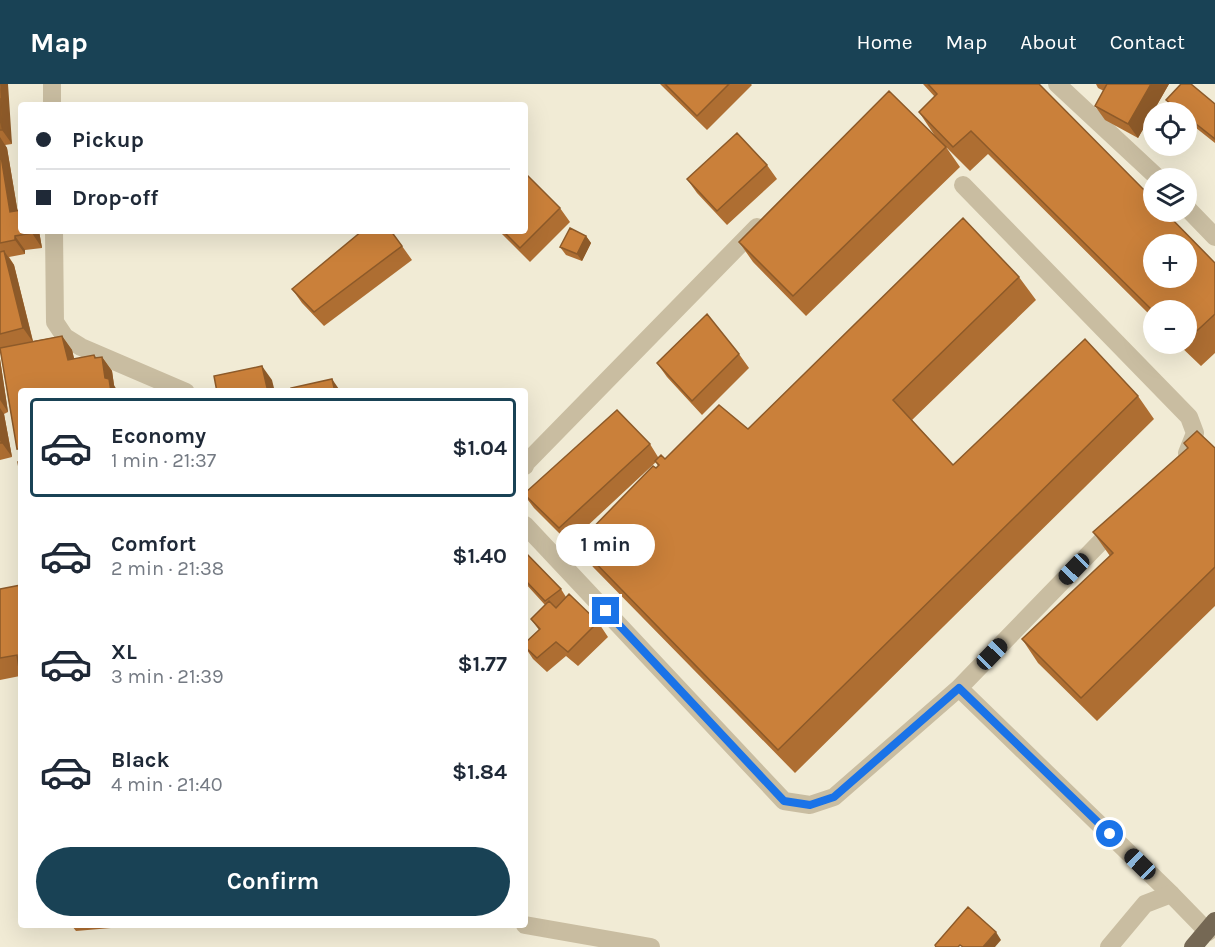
<!DOCTYPE html>
<meta charset="utf-8">
<style>
:root{--surface:#fff;--page:#f6f6f7;--text:#1f2937;--muted:#747a83;--line:#e0e1e3;--accent:#194255}
body{margin:0;font-family:Karla,sans-serif;background:var(--page);color:var(--text);height:100vh;display:flex;flex-direction:column;font-size:22px;white-space:nowrap}
*{box-sizing:border-box;margin:0}
p{font-size:20px;color:var(--muted)}
.icon{flex:none;width:33px;height:33px;fill:none;stroke:currentColor;stroke-width:2;stroke-linecap:round;stroke-linejoin:round}
.map{position:relative;flex:1;overflow:hidden}
.details{position:absolute;left:18px;top:304px;width:510px;height:540px;display:flex;flex-direction:column;background:var(--surface);border-radius:6px;box-shadow:0 6px 24px #0002}
.details>*{flex:none}
.top-card{position:absolute;left:18px;top:18px;width:510px;height:132px;border-radius:6px;box-shadow:0 6px 24px #0002;display:grid;align-content:center;height:132px;padding:0 18px;background:var(--surface)}
.tools{position:absolute;left:1143px;top:18px;display:grid;gap:12px}
.tools a{display:grid;place-items:center;width:54px;height:54px;border-radius:50%;background:var(--surface);box-shadow:0 6px 24px #0002;font-size:30px}
.end{position:absolute;width:27px;height:27px;margin:-14px;border:8px solid #1a73e8;background:#fff;box-shadow:0 0 0 3px #fff}
.from{border-radius:50%}
.bubble{position:absolute;height:42px;border-radius:21px;background:var(--surface);box-shadow:0 6px 24px #0002;font-size:20px;font-weight:700;line-height:42px;text-align:center}
.car{position:absolute;width:18px;height:36px;margin:-18px -9px;border-radius:8px;box-shadow:0 0 4px 2px #0007;background:linear-gradient(#222 24%,#8ab4d8 0 40%,#222 0 76%,#8ab4d8 0 86%,#222 0)}
.top-card b{display:flex;align-items:center;gap:21px;height:57px;font-size:22px}
.top-card b+b{border-top:2px solid var(--line)}
.top-card i{width:15px;height:15px;background:var(--text)}
ul{padding:10px 0 0;list-style:none}
li{display:flex;align-items:center;gap:18px;height:99px;margin:0 12px 9px;padding:0 6px;border:3px solid transparent;border-radius:6px}
li div{flex:1}
li b{display:block;font-size:22px}
li em{font-style:normal;font-weight:700}
li.current{border-color:var(--accent)}
li>.icon{width:54px;height:54px;stroke-width:1.5}
.primary-button{display:flex;gap:12px;margin-top:auto;padding:12px 18px}
.primary-button a{flex:1;height:69px;border-radius:36px;background:var(--accent);color:#fff;font-size:24px;font-weight:700;line-height:69px;text-align:center}
header{display:flex;align-items:center;gap:36px;box-sizing:border-box;height:84px;padding:0 30px;background:var(--accent);color:#fff}
header strong{font-size:28px}
nav{display:flex;gap:33px;margin-inline-start:auto;font-size:21px}
.map>svg:first-child{display:block}
.lines{fill:none;stroke-linecap:round;stroke-linejoin:round}
.lane{stroke:#c9bda1;stroke-width:18}
.street{stroke:#c9bda1;stroke-width:18}
.primary{stroke:#756854;stroke-width:18}
.wall{fill:#ae6e32}
.shaded-wall{fill:#8d5a29}
.building{fill:#ca803a;stroke:#8d5a29;stroke-width:1.5;fill-rule:evenodd}
.route{stroke:#1a73e8;stroke-width:8}
</style>
<header>
<strong>Map</strong>
<nav><a>Home</a><a>Map</a><a>About</a><a>Contact</a></nav>
</header>
<div class="map">
<svg width="1215" height="863" viewBox="0 0 1215 863">
<rect width="100%" height="100%" fill="#f1ebd5"/>
<g class="lines">
<path class="lane" d="M963,101L1189,333L1195,349L1187,369
M525,382L526,379L757,143
M525,441L784,717L810,721L834,713L959,604
M1116,442L959,604L1171,810"/>
<path class="street" d="M52,0V21
M1057,0L1158,94
M1186,123L1215,153
M54,147L55,238L65,253L81,263L186,308
M525,841L651,863
M1109,863L1145,820L1171,810L1208,848"/>
<path class="primary" d="M1193,863L1215,837"/>
</g>
<path class="wall" d="M0,0L12,60L5,61L7,64L21,147H39L42,164L25,166V170L9,173L14,181L33,257L62,252L72,266L74,275L94,271L96,274L102,273L112,287L114,301L21,308V370L17,365L0,266Z
M660,0H751L752,1L707,46Z
M923,0H1039L1215,179V269L1201,282L1178,260H1186V226H1154V235L988,70L970,87L935,52L919,28L935,13Z
M1096,0H1169L1138,54L1105,36L1095,22L1104,7L1098,4Z
M1166,16L1215,20V59L1186,36V28H1178L1172,24Z
M946,63L960,83L806,232L753,178L739,158Z
M767,81L777,95L727,141L697,109L687,95Z
M560,124L570,138L530,178L499,147H525Z
M586,152L591,159L582,177L566,171L560,163Z
M402,162L412,176L324,242L302,219L292,205Z
M1019,193L1036,216L912,336L953,381L1138,312L1154,335L795,689L593,483L577,460L658,382L656,378L569,459L534,424L525,412L650,360L658,373L665,375L748,345Z
M739,270L749,284L702,331L667,293L657,279Z
M0,275L8,328L4,330L12,373L0,376Z
M1215,364V522L1097,637L1038,579L1022,555L1110,472L1093,448Z
M525,468L561,505L566,513L598,538L608,553L578,582L566,572L547,588L533,575L525,563V559L539,546L531,535L545,521L525,499Z
M21,501L20,592L0,596V505Z
M72,842H110L111,844L76,847Z"/>
<path class="shaded-wall" d="M0,0H8L12,60L2,46Z
M1151,0H1169L1138,54L1128,40Z
M0,53L7,64L20,142L10,128L0,66Z
M32,147H39L42,164L32,149Z
M15,152L25,166V170L15,156Z
M586,152L591,159L582,177L577,170Z
M4,167L14,181L33,258L23,244Z
M62,252L72,266L78,290L68,276Z
M94,271L104,284L102,273L112,287L114,301L118,308H111L95,274Z
M0,275L8,328L0,316Z
M262,282L272,296L275,308H268Z
M332,295L341,308H335Z
M0,324L4,330L12,373L2,359L0,347Z
M996,848L1001,856L995,863H983Z"/>
<path class="building" d="M665,0H729L697,32Z
M928,0H1039L1154,116V128H1165L1215,179V230L1186,257V226H1154V228L971,47L953,63L919,28L937,10ZM1154,160H1186V194H1154Z
M1107,0H1151L1128,40L1095,22Z
M1181,0H1191L1215,20V55L1186,32V28H1182L1166,16Z
M889,7L946,63L793,212L739,158Z
M0,14L2,46H0Z
M737,49L767,81L717,127L687,95Z
M0,66L10,128L21,126V147H32V149L15,152V156L0,159Z
M525,89L560,124L520,164L503,147H525Z
M963,134L1019,193L893,316L953,381L1085,255L1138,312L778,666L577,460L653,382L656,384L659,381L655,377L661,371L665,375L719,321L748,345Z
M570,144L586,152L577,170L560,163Z
M362,147H391L402,162L314,228L292,205Z
M4,167L23,244L0,250V168Z
M707,230L739,270L692,317L657,279Z
M62,252L68,276L94,271L95,274L102,273L105,294L109,295L111,308H21V364L17,365L0,264Z
M262,282L268,308H217L214,292Z
M332,295L335,308H292L291,304Z
M617,326L650,360L559,444L525,411V409Z
M0,347L2,359H0Z
M1197,347L1215,364V483L1081,614L1022,555L1113,469L1093,448L1188,364L1184,359Z
M18,378H21V394Z
M525,468L561,505L545,517L525,496Z
M21,501V598L17,571L0,574V505Z
M569,510L598,538L568,568L556,558L537,574L525,563V559L540,545L531,535L549,517L556,524Z
M968,823L996,848L983,863H963L960,861L958,863H936L935,861Z"/>
<g class="lines">
<path class="route" d="M606,527L784,717L810,721L834,713L959,604L1110,750"/>
</g>
</svg>
<div class="tools">
<a><svg class="icon" aria-label="locate" viewBox="0 0 24 24"><circle cx="12" cy="12" r="6"/><path d="M12 2v4M12 18v4M2 12h4M18 12h4"/></svg></a>
<a><svg class="icon" aria-label="layers" viewBox="0 0 24 24"><path d="M12 4l9 5-9 5-9-5zM3 14l9 5 9-5"/></svg></a>
<a>+</a>
<a>−</a>
</div>
<i class="end from" style="left:1110px;top:750px"></i>
<i class="end" style="left:606px;top:527px"></i>
<div class="bubble" style="left:556px;top:440px;width:99px">1 min</div>
<i class="car" style="left:1074px;top:485px;rotate:224deg"></i>
<i class="car" style="left:992px;top:570px;rotate:44deg"></i>
<i class="car" style="left:1140px;top:780px;rotate:314deg"></i>
<div class="top-card">
<b><i class="from"></i>Pickup</b>
<b><i></i>Drop-off</b>
</div>
<section class="details">
<ul>
<li class="current"><svg class="icon" aria-label="car" viewBox="0 0 24 24"><path d="M5 17H2v-5l4-1 3-4h7l3 4 3 1v5h-3M9 17h6M6 11h13"/><circle cx="7" cy="17" r="2"/><circle cx="17" cy="17" r="2"/></svg><div><b>Economy</b><p>1 min · 21:37</p></div><em>$1.04</em></li>
<li><svg class="icon" aria-label="car" viewBox="0 0 24 24"><path d="M5 17H2v-5l4-1 3-4h7l3 4 3 1v5h-3M9 17h6M6 11h13"/><circle cx="7" cy="17" r="2"/><circle cx="17" cy="17" r="2"/></svg><div><b>Comfort</b><p>2 min · 21:38</p></div><em>$1.40</em></li>
<li><svg class="icon" aria-label="car" viewBox="0 0 24 24"><path d="M5 17H2v-5l4-1 3-4h7l3 4 3 1v5h-3M9 17h6M6 11h13"/><circle cx="7" cy="17" r="2"/><circle cx="17" cy="17" r="2"/></svg><div><b>XL</b><p>3 min · 21:39</p></div><em>$1.77</em></li>
<li><svg class="icon" aria-label="car" viewBox="0 0 24 24"><path d="M5 17H2v-5l4-1 3-4h7l3 4 3 1v5h-3M9 17h6M6 11h13"/><circle cx="7" cy="17" r="2"/><circle cx="17" cy="17" r="2"/></svg><div><b>Black</b><p>4 min · 21:40</p></div><em>$1.84</em></li>
</ul>
<div class="primary-button"><a>Confirm</a></div>
</section>
</div>
